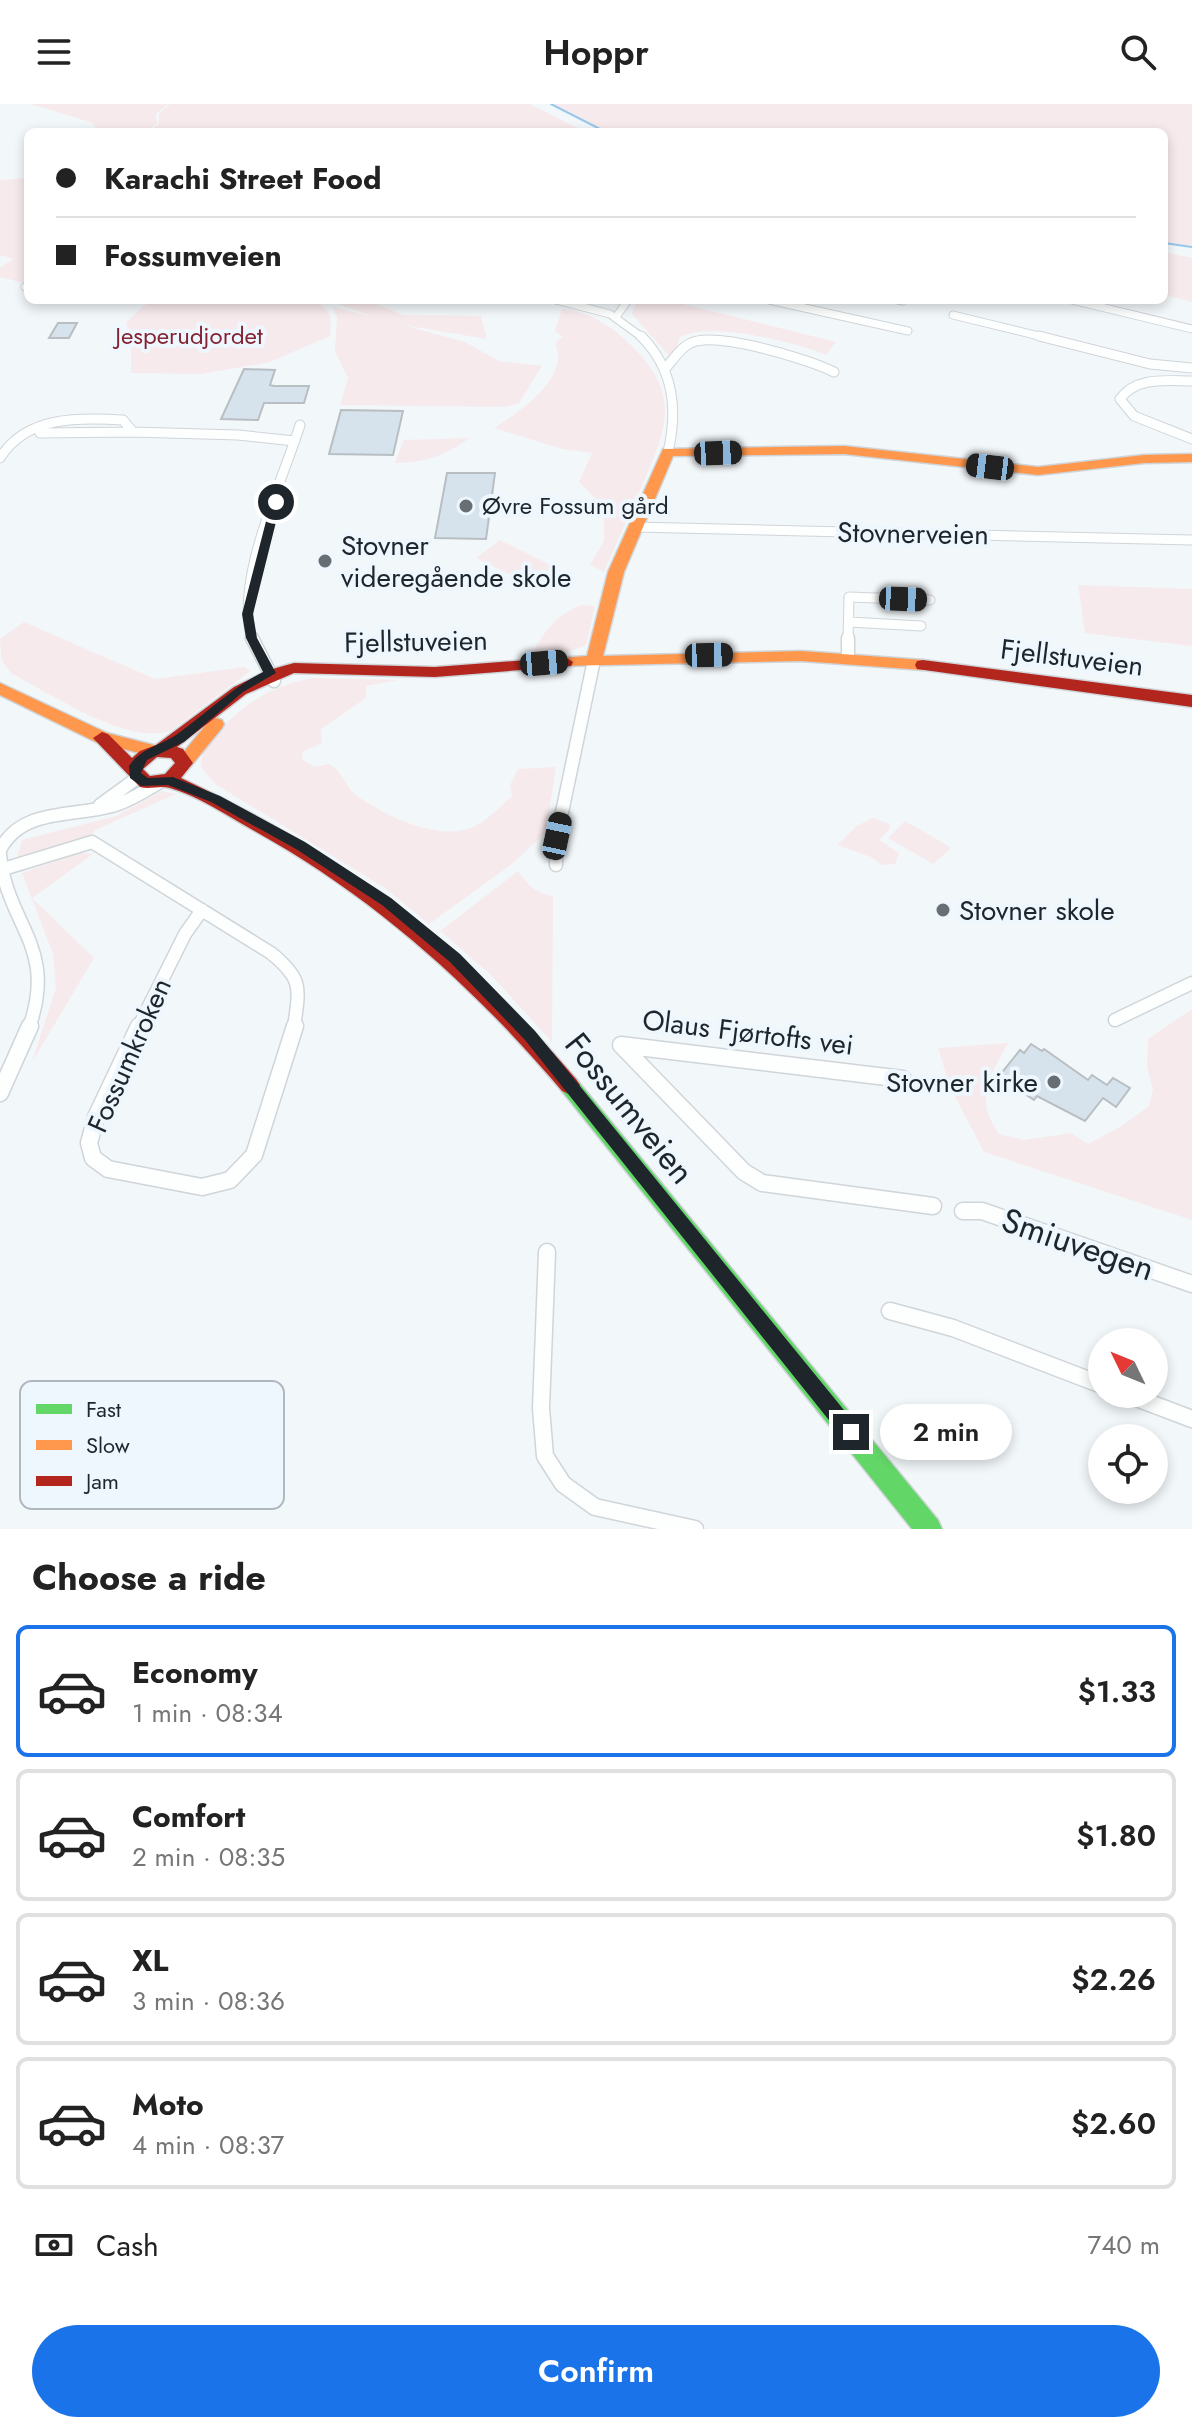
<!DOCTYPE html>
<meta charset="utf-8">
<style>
:root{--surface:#fff;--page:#f2f2f2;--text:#222;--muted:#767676;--line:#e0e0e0;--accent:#1a73e8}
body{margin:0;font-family:Jost,sans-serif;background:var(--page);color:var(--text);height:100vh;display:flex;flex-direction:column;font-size:30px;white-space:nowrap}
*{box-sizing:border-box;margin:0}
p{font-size:26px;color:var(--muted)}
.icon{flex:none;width:44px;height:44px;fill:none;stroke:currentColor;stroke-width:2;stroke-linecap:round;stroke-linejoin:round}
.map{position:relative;height:1425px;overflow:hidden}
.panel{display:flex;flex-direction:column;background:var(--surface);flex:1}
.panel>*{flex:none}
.banner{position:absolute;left:24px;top:24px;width:1144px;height:176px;border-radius:12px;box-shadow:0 4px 12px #0003;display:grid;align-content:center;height:176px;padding:0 32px;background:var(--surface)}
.needle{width:52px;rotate:313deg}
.buttons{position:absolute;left:1088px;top:1224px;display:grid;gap:16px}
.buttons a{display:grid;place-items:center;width:80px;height:80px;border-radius:50%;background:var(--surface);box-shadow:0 4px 12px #0003;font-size:40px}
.end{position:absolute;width:36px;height:36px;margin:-18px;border:10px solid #1e262c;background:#fff;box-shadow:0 0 0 4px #fff}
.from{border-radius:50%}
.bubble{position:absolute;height:56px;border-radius:28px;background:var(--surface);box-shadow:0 4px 12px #0003;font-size:26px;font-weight:600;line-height:56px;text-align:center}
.car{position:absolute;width:24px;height:48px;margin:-24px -12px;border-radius:10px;box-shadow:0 0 6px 2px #0007;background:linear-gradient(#222 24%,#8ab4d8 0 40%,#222 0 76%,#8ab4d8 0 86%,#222 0)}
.banner b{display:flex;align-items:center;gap:28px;height:76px;font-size:30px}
.banner b+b{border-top:2px solid var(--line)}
.banner i{width:20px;height:20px;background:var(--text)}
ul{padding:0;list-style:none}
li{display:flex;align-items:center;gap:24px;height:132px;margin:0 16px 12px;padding:0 16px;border:4px solid var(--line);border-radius:12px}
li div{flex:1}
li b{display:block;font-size:30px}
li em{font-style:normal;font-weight:600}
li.current{border-color:var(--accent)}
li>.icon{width:72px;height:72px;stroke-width:1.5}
h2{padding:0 32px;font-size:36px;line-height:96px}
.pay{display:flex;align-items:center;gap:20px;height:88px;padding:0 32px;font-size:30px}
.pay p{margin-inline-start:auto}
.cta{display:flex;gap:16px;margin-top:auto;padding:16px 32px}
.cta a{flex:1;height:92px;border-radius:48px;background:var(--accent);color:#fff;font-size:32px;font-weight:600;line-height:92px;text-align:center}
header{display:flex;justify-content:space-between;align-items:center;height:104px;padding:0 32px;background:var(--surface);font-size:36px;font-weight:600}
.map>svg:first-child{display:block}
.green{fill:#f7eaec}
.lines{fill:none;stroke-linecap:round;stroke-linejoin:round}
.stream{stroke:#95c8eb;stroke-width:2}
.building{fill:#d6e3ec;stroke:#b8bec2;stroke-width:2}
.street-far3-casing{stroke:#cfd5d9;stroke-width:9}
.street-far2-casing{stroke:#cfd5d9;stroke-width:11}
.street-far1-casing{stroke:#cfd5d9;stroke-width:15}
.street-casing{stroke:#cfd5d9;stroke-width:19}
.fast-casing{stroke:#cfd5d9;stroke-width:3}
.slow-casing{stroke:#cfd5d9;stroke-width:3}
.jam-casing{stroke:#cfd5d9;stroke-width:3}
.street-far3{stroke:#fdfefe;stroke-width:7}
.street-far2{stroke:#fdfefe;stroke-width:9}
.street-far1{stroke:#fdfefe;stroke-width:12}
.street{stroke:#fdfefe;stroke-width:16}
.fast{fill:#63d668;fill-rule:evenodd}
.slow{fill:#ff974d;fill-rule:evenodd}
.jam{fill:#b3261e;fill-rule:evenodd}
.route{fill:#1e262c}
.poi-dot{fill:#686f74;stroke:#eff7fe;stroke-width:3}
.labels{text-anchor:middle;stroke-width:8;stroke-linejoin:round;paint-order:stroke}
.far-park-label{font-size:24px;fill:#842433;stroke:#eff7fe}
.far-poi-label{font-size:24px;fill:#1e262c;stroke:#eff7fe;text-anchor:start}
.street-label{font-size:28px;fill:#1e262c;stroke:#eff7fe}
.poi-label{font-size:28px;fill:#1e262c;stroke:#eff7fe;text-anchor:start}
.near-street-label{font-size:34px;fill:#1e262c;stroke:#eff7fe}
.key{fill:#eff7fe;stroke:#b0b8bf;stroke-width:2}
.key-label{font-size:22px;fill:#1e262c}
</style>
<header><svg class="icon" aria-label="menu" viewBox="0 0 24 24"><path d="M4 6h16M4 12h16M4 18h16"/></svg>Hoppr<svg class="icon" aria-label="search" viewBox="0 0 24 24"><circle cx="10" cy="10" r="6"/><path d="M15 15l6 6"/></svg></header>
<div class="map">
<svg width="1192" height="1425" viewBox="0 0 1192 1425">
<rect width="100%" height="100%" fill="#f2f7fa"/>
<path class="green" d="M31,0H168L156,10L157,19L146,28H98L93,19Z
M170,0H529L586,28H150L159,19V10Z
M550,0H1192V142L1164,139V28H619L605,26Z
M28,74V180L0,173V164L13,155L0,151V76Z
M1164,148L1192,154V198L1164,191Z
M151,196H315C331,207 332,213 330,232L270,258L201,270L131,269V238L126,218Z
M327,196H367L403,211L481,212L487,235L403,221L465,238L499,257L542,262L519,299L505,303L340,301L348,274L335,247L337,214L333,203L374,213Z
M649,196L671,197L836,238L826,251C796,238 709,217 680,233L672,255L632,210L636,199Z
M562,205C590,207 612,223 631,241C682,292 667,324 641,384C629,412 616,440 604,468L590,461L604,437V403L579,378L592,349L562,345L494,324C516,310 554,285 558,256C559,250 556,244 556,238L563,233L555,227Z
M470,334C444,352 427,358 395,359L404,336Z
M500,436L569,470L545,488L476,454Z
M1078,481L1192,485V542L1085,529Z
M582,501L595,502L586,541L566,549L531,551C546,526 554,512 582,501Z
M24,518L155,575L245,563L250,567L172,626C131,644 50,589 12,570L2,557L0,535Z
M313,574L398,576L366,582V594L321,625L322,639L302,648L303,656L314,663L329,660C344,669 346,684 357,692C388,713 443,741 479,720C491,713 502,701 512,692L510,681L518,665L556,663L546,728L512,760L429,820L385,784L215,680L201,663L203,644L209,635C245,601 264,583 313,574Z
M162,687L176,690L95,726L91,732L30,753H17L22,736L116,712Z
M873,714L890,720L889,726L879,736L899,749L895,760L882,761L871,753L837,741L857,722Z
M905,717L950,743V745L933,760L888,734Z
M79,749L93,750L32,794L94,854L32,958L56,884L53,850L22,769Z
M518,767C527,780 536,790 553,792L552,938L490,870L440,827Z
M1192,905V1116L984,1048L950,983L938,944L1008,939C989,974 974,994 999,1030L1024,1036L1071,1029L1088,1040L1122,1022L1149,1002L1153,985L1147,963L1148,935Z"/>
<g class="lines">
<path class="stream" d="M551,0L604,27L617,28
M1164,139L1192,143"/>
</g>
<path class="building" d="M58,219H77L69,234H49Z
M244,265L275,266L270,281L274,282H309L304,299H264L258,316L221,315Z
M341,306L403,307L393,351L329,350Z
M447,369H495L486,435L435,434Z
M1031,940L1042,947L1044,945L1088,976L1092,971L1107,981L1113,974L1130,984L1116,1003L1103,994L1085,1017L1037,992L1034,996L1008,979L1004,984L1000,971L1020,946L1024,949Z"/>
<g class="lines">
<defs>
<path id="street-far3" d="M25,183L28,181
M556,196L610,210L643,234
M769,196L908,227
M898,196L903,197
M1072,196L1192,225
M953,211L1047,234
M616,213L628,196"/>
<path id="street-far2" d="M641,232C674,265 678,305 668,348
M1039,232L1150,260L1192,264
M665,265C672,257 681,243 691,239C716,227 808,255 834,268
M1192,277C1167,277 1136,272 1120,295L1134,312L1192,335
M40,329L133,328
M0,354C26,312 79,313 123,316L133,328L238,331L295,337
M635,423L1192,436
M849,518L921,522
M252,536C234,476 282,379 300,321
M848,536L849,493L930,496"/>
<path id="street-far1" d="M252,534L274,577
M848,554V534
M100,701L137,674
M0,746C21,704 73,713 112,702C128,698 143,688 157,680
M0,750C7,823 58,841 29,924
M556,761L557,732L594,556
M0,766L92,738L271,849C304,876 299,884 294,924
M1115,916L1192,879
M138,924L185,830L202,806"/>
<path id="street" d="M139,922L96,1013L89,1039L93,1054L108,1065L202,1083L230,1076L254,1051L295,922
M621,941L744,1068L762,1079L933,1102
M621,941L903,975
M0,989L30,922
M963,1107H982L1192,1180
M547,1148L541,1304L545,1352L563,1380L595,1403L695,1425
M890,1207L953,1224L1102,1281
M1126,1290L1192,1315"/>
<path id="fast" d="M569,972L576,975L938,1416L942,1425H912L562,987L558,981L562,975Z"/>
<path id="slow" d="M844,342L1038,363L1144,351L1192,350V358L1144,359L1038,371L844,350L673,352L624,468L603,552L801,547L923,556L931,561L923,566L801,557L559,562L557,558L559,554L587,552L608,468L663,345Z
M0,579L107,629L161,643L164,647L155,653L96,638L0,591Z
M216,614L222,616L224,620L222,624L190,663H178L175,659L178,655L210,616Z"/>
<path id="jam" d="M565,553L573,558L571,562L435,573L294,569L246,590L177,643L183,645L193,659L181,674C343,750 460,839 576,975L580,981L576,987L569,990L562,987C473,882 373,792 251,725C226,711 198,692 170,684C160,681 150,686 140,683L93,634L102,628L108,630L132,654L140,647L156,641L234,583L269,566L294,559L435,563ZM157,653L171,654L175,659L165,670L150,672L143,665Z
M923,556L1192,591V603L917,565L915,561L917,557Z"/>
</defs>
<use href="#street-far3" class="street-far3-casing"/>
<use href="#street-far2" class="street-far2-casing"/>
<use href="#street-far1" class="street-far1-casing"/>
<use href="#street" class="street-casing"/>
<use href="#fast" class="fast-casing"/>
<use href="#slow" class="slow-casing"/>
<use href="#jam" class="jam-casing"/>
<use href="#street-far3" class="street-far3"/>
<use href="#street-far2" class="street-far2"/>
<use href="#street-far1" class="street-far1"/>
<use href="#street" class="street"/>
<use href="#fast" class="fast"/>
<use href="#slow" class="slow"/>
<use href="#jam" class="jam"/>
</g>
<path class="route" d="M276,395L281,398L253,510L257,534L276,569L243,588L184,638L147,656L141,669L148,674L173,673L220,692L305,738L391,794L460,850L535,927L857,1322V1335H844L525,936L450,858L382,801L296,745L211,698L168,681L141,682L130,674L129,662C141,644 159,642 176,631C206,610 230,585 263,568L246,534L242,510L271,398Z"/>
<g class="poi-dot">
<circle cx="466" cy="402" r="8"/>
<circle cx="325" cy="457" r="8"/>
<circle cx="943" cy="806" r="8"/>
<circle cx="1054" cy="978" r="8"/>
</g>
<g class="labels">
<g class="far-park-label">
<text x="189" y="240">Jesperudjordet</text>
</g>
<g class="far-poi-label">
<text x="482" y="410">Øvre Fossum gård</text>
</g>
<g class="street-label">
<text transform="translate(913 429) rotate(1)" y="10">Stovnerveien</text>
<text transform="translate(416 537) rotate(-1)" y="10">Fjellstuveien</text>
<text transform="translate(1072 553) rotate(7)" y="10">Fjellstuveien</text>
<text transform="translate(748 928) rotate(7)" y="10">Olaus Fjørtofts vei</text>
<text transform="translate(129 951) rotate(-66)" y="10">Fossumkroken</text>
</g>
<g class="poi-label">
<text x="341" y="451">Stovner<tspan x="341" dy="32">videregående skole</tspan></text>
<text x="959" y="816">Stovner skole</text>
<text x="1038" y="988" text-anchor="end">Stovner kirke</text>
</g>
<g class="near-street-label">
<text transform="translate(630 1004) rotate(51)" y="12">Fossumveien</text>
<text transform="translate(1078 1140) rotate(19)" y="12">Smiuvegen</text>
</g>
</g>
<rect x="20" y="1277" width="264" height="128" rx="12" class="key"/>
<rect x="36" y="1300" width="36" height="10" fill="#63d668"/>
<rect x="36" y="1336" width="36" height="10" fill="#ff974d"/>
<rect x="36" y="1372" width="36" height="10" fill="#b3261e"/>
<g class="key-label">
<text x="86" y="1313">Fast</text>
<text x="86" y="1349">Slow</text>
<text x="86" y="1385">Jam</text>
</g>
</svg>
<div class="buttons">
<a><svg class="needle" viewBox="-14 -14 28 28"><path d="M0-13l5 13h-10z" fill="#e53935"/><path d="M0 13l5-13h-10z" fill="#767676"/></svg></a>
<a><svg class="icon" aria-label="locate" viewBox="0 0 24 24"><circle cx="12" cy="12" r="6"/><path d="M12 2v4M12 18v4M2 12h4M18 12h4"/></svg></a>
</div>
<i class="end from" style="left:276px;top:398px"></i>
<i class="end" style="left:851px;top:1328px"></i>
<div class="bubble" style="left:880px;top:1300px;width:132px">2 min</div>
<i class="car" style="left:718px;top:349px;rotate:88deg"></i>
<i class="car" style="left:990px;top:363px;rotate:277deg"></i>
<i class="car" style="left:903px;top:495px;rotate:92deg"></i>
<i class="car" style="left:709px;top:551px;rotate:89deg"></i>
<i class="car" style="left:544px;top:559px;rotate:85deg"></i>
<i class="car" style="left:557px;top:732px;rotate:12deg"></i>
<div class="banner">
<b><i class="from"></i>Karachi Street Food</b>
<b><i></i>Fossumveien</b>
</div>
</div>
<section class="panel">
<h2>Choose a ride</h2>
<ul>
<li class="current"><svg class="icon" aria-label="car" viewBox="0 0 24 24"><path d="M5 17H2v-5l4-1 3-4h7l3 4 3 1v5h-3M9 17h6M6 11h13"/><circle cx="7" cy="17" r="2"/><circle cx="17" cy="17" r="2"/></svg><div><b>Economy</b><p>1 min · 08:34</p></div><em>$1.33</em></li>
<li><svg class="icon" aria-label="car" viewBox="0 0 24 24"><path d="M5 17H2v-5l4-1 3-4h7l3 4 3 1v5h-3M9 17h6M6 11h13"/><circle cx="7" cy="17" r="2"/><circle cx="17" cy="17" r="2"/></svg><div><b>Comfort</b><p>2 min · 08:35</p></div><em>$1.80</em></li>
<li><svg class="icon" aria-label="car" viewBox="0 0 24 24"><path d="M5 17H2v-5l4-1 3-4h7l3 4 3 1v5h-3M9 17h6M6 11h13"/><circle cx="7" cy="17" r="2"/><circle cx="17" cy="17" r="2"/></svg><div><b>XL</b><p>3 min · 08:36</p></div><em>$2.26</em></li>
<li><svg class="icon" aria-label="car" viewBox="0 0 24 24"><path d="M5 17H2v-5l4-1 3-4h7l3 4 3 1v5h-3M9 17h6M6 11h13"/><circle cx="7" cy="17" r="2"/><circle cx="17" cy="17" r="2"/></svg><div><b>Moto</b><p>4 min · 08:37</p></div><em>$2.60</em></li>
</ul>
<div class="pay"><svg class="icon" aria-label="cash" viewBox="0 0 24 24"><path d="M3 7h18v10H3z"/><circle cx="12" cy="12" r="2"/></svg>Cash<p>740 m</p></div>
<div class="cta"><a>Confirm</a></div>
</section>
